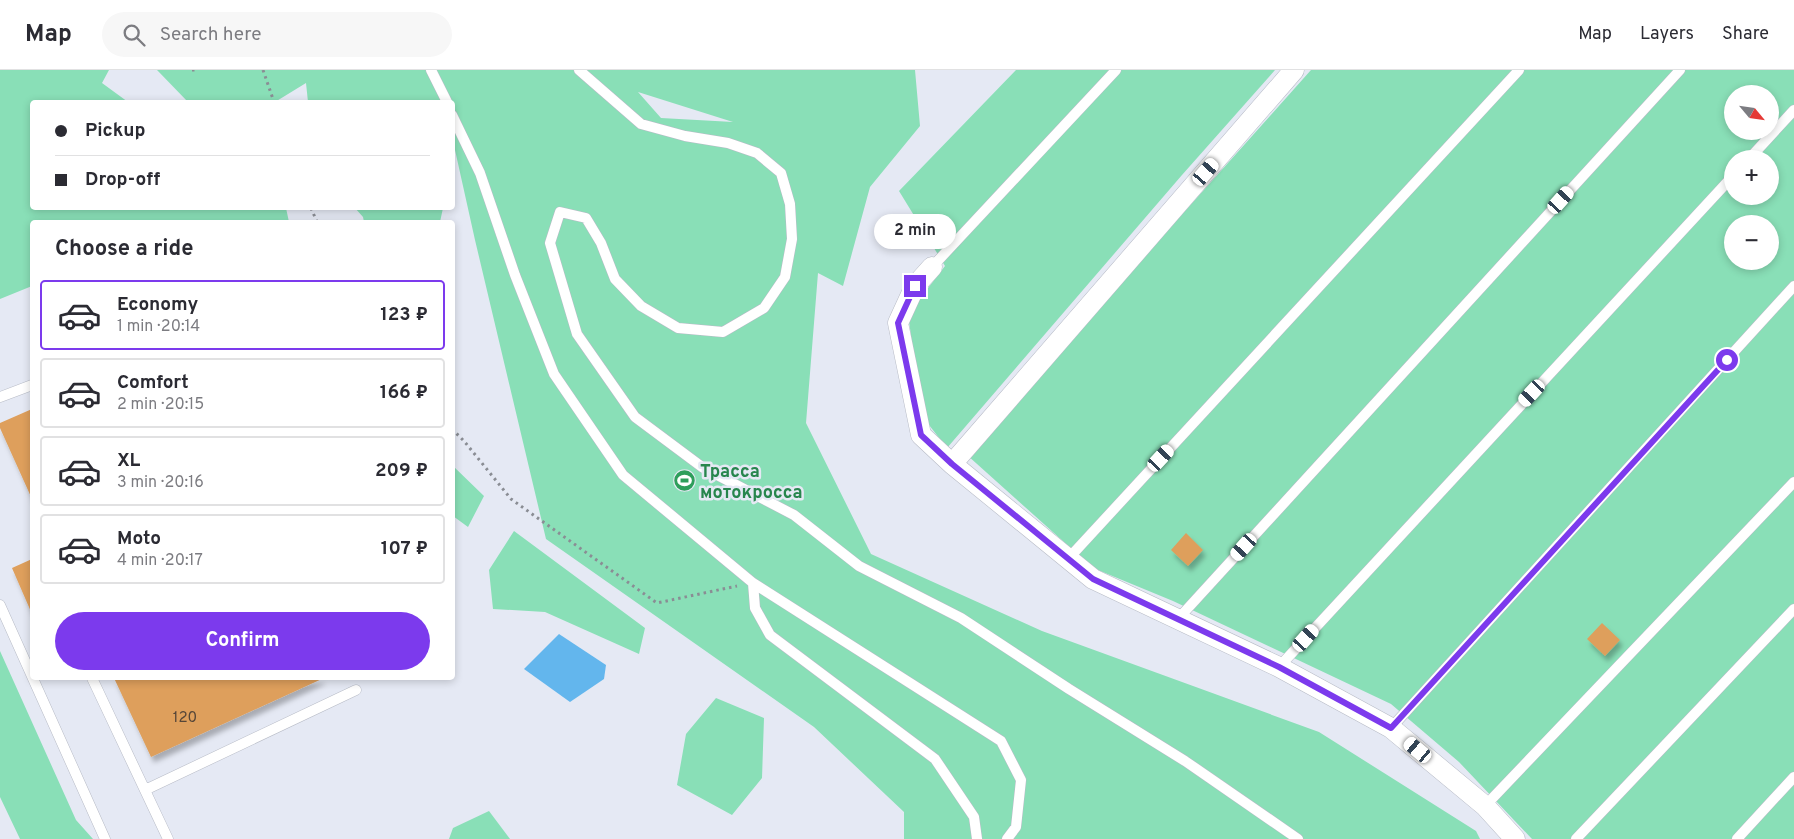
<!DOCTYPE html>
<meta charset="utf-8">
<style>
:root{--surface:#fff;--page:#f7f7f7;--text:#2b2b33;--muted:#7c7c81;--line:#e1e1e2;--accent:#7c3aed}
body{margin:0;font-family:Overpass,sans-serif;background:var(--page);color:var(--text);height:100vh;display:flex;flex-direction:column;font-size:19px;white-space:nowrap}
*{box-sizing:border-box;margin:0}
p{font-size:16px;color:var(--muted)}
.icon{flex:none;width:28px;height:28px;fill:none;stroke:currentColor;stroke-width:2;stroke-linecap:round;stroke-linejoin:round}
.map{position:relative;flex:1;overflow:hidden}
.sheet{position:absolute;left:30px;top:150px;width:425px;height:460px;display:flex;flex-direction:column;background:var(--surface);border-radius:5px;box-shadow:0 2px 8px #0003}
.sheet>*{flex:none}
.guide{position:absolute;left:30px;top:30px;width:425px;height:110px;border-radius:5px;box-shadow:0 2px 8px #0003;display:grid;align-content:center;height:110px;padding:0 25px;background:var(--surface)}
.needle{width:32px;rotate:119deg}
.controls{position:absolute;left:1724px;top:15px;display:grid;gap:10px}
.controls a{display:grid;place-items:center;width:55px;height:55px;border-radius:50%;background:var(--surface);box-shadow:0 2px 8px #0003;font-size:25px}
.end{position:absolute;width:22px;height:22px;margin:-11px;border:6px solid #7c3aed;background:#fff;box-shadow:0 0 0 2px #fff}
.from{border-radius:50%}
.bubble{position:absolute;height:35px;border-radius:18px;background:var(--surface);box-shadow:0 2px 8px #0003;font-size:16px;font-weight:700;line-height:35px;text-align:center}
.car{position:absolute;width:15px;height:30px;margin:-15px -8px;border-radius:6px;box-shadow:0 0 4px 1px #0007;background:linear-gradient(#fff 24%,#345 0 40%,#fff 0 76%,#345 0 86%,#fff 0)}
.guide b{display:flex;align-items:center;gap:18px;height:48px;font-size:19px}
.guide b+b{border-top:1px solid var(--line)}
.guide i{width:12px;height:12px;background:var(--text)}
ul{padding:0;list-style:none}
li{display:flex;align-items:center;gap:15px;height:70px;margin:0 10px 8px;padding:0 15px;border:2px solid var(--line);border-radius:5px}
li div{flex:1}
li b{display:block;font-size:19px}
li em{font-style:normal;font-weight:700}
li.active{border-color:var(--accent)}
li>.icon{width:45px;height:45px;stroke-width:1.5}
h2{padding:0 25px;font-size:22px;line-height:60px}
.cta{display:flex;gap:10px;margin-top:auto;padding:10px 25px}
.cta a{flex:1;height:58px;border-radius:30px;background:var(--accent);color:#fff;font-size:20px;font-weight:700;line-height:58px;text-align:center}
header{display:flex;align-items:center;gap:30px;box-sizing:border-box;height:70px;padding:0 25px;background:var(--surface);border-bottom:1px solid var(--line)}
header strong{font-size:24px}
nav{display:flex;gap:28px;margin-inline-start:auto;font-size:18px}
.search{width:350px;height:45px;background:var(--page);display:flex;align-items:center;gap:12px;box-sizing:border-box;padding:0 18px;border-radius:28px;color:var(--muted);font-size:19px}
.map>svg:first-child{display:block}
.green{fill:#89dfb7;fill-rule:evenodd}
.water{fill:#63b6ed}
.building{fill:#de9f5b;filter:url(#shadow)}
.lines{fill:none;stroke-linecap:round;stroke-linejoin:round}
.service-casing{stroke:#b7bbc6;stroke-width:11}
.minor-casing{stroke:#b7bbc6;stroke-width:21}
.path{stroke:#8a8d94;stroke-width:3;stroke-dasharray:2.5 4;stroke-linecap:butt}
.service{stroke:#fff;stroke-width:10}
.minor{stroke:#fff;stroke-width:20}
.route{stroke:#7c3aed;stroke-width:6}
.labels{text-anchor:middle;stroke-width:5;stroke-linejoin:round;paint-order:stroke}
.number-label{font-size:15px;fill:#564638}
.leisure-label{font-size:18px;font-weight:bold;fill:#27864d;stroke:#e5e9f4;text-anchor:start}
</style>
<header>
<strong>Map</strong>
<div class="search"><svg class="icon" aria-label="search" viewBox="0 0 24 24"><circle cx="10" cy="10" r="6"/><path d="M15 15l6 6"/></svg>Search here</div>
<nav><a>Map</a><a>Layers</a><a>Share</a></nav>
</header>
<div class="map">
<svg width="1794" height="769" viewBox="0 0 1794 769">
<defs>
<filter id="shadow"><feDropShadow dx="3" dy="5.5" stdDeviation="2.5" flood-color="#0004"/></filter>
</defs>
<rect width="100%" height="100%" fill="#e5e9f4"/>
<path class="green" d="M0,0H109L102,13L128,32H32V138H286L289,152H32V216L0,229Z
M157,0H915L920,56L870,117L843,216L818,203L806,353L871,484L1042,561L1319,662L1476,761L1480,769H904V742L814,657L546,469L475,170L455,80L453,92L452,32H308L306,13L275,32H188ZM638,22L733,52L661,48Z
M1016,0H1275L1182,105L947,378L922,346L908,244L945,196L899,121Z
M1311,0H1794V769H1532L1459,692L1391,634L1173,531L1093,498L967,385ZM1732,24H1770V61H1732ZM1732,89H1770V126H1732ZM1732,154H1770V191H1732Z
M355,138H443L440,152H364L363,147Z
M452,395L484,426L468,457L453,446Z
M514,461L645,558L639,584L545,542L493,539L489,500Z
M0,581L76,750L93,769H20L0,727Z
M716,628L764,648L762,708L732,745L677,715L686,664Z
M489,741L510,769H449L453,758Z"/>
<path class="water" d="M559,564L606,595L604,609L570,632L524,599Z"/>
<path class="building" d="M32,339V429L0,358V353Z
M1186,463L1203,480L1188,496L1171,480Z
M32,489V544L12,498Z
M1602,553L1620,570L1605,586L1587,569Z
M114,608H324L151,687Z"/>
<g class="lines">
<defs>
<path id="service" d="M431,0L447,32
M579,0L641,54L685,66L728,73L757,83L781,103L790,134L792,169L785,207L764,238L723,262L678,258L641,236L615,209L601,173L586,148L560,142L550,173L577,264L635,347L702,397L794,445L859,496L961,548L1069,619L1185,691L1298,769
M452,45L480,103L515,205L554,304L623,405L753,513L1001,671L1021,710L1016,757L1007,769
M1749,89L1794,40
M932,197L1116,0
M0,327L32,315
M1068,489L1519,0
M753,513L755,538L770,565L935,689L974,747L977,769
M0,535L105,769
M1178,549L1680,0
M1279,597L1732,107
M92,608L168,769
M1391,658L1794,216
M145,720L356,620
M1485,736L1794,412
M1576,769L1794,539
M1737,769L1794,707"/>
<path id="minor" d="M1294,0L952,394L1093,509L1279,597L1391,658L1485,736L1515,769
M932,197L915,216L898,253L921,365L952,394"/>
</defs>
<use href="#service" class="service-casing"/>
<use href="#minor" class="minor-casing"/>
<path class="path" d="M192,0H195
M263,0L274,32
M311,138L317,152
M452,359L464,371L511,429L657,533L737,516"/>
<use href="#service" class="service"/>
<use href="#minor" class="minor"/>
</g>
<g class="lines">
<path class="route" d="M915,216L898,253L921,365L952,394L1093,509L1279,597L1391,658L1727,290"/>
</g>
<defs>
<symbol id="stadium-disc" viewBox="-11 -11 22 22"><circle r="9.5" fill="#2e9e5b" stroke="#e5e9f4"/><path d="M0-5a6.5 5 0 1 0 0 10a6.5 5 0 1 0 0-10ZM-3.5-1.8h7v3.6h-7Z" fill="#fff"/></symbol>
</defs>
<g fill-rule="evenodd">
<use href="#stadium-disc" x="672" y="398" width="25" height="25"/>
</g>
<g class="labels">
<g class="number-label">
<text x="185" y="652">120</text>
</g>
<g class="leisure-label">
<text x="700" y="407">Трасса<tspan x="700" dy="21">мотокросса</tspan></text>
</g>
</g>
</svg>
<div class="controls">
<a><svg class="needle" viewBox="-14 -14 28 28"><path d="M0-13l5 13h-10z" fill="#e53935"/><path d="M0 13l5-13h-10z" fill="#7c7c81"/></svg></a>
<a>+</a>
<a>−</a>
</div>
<i class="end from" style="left:1727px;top:290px"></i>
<i class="end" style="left:915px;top:216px"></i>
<div class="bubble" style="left:874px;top:144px;width:82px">2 min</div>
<i class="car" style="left:1206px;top:102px;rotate:41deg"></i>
<i class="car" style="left:1561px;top:130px;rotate:42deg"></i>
<i class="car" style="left:1532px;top:323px;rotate:223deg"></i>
<i class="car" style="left:1161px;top:388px;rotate:43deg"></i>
<i class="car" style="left:1244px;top:477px;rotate:222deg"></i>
<i class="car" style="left:1306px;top:568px;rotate:42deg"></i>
<i class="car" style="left:1418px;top:680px;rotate:310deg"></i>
<div class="guide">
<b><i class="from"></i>Pickup</b>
<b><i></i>Drop-off</b>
</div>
<section class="sheet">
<h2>Choose a ride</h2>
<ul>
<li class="active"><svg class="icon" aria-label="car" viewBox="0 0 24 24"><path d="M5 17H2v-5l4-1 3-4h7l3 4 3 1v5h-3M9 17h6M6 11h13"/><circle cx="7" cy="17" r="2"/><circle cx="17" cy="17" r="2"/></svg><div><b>Economy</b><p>1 min · 20:14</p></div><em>123 ₽</em></li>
<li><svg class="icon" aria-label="car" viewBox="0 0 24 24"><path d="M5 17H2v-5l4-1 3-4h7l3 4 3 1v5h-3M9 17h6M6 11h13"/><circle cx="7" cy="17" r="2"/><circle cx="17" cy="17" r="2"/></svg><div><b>Comfort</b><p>2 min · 20:15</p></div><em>166 ₽</em></li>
<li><svg class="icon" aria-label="car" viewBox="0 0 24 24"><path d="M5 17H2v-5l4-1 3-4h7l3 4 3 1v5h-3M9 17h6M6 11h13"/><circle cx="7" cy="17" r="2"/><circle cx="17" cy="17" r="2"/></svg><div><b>XL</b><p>3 min · 20:16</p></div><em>209 ₽</em></li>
<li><svg class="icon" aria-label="car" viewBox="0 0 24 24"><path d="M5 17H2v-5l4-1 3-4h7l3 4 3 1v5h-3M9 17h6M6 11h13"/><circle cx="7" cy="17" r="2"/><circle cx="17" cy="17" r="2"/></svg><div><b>Moto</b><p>4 min · 20:17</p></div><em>107 ₽</em></li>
</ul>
<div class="cta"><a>Confirm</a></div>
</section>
</div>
